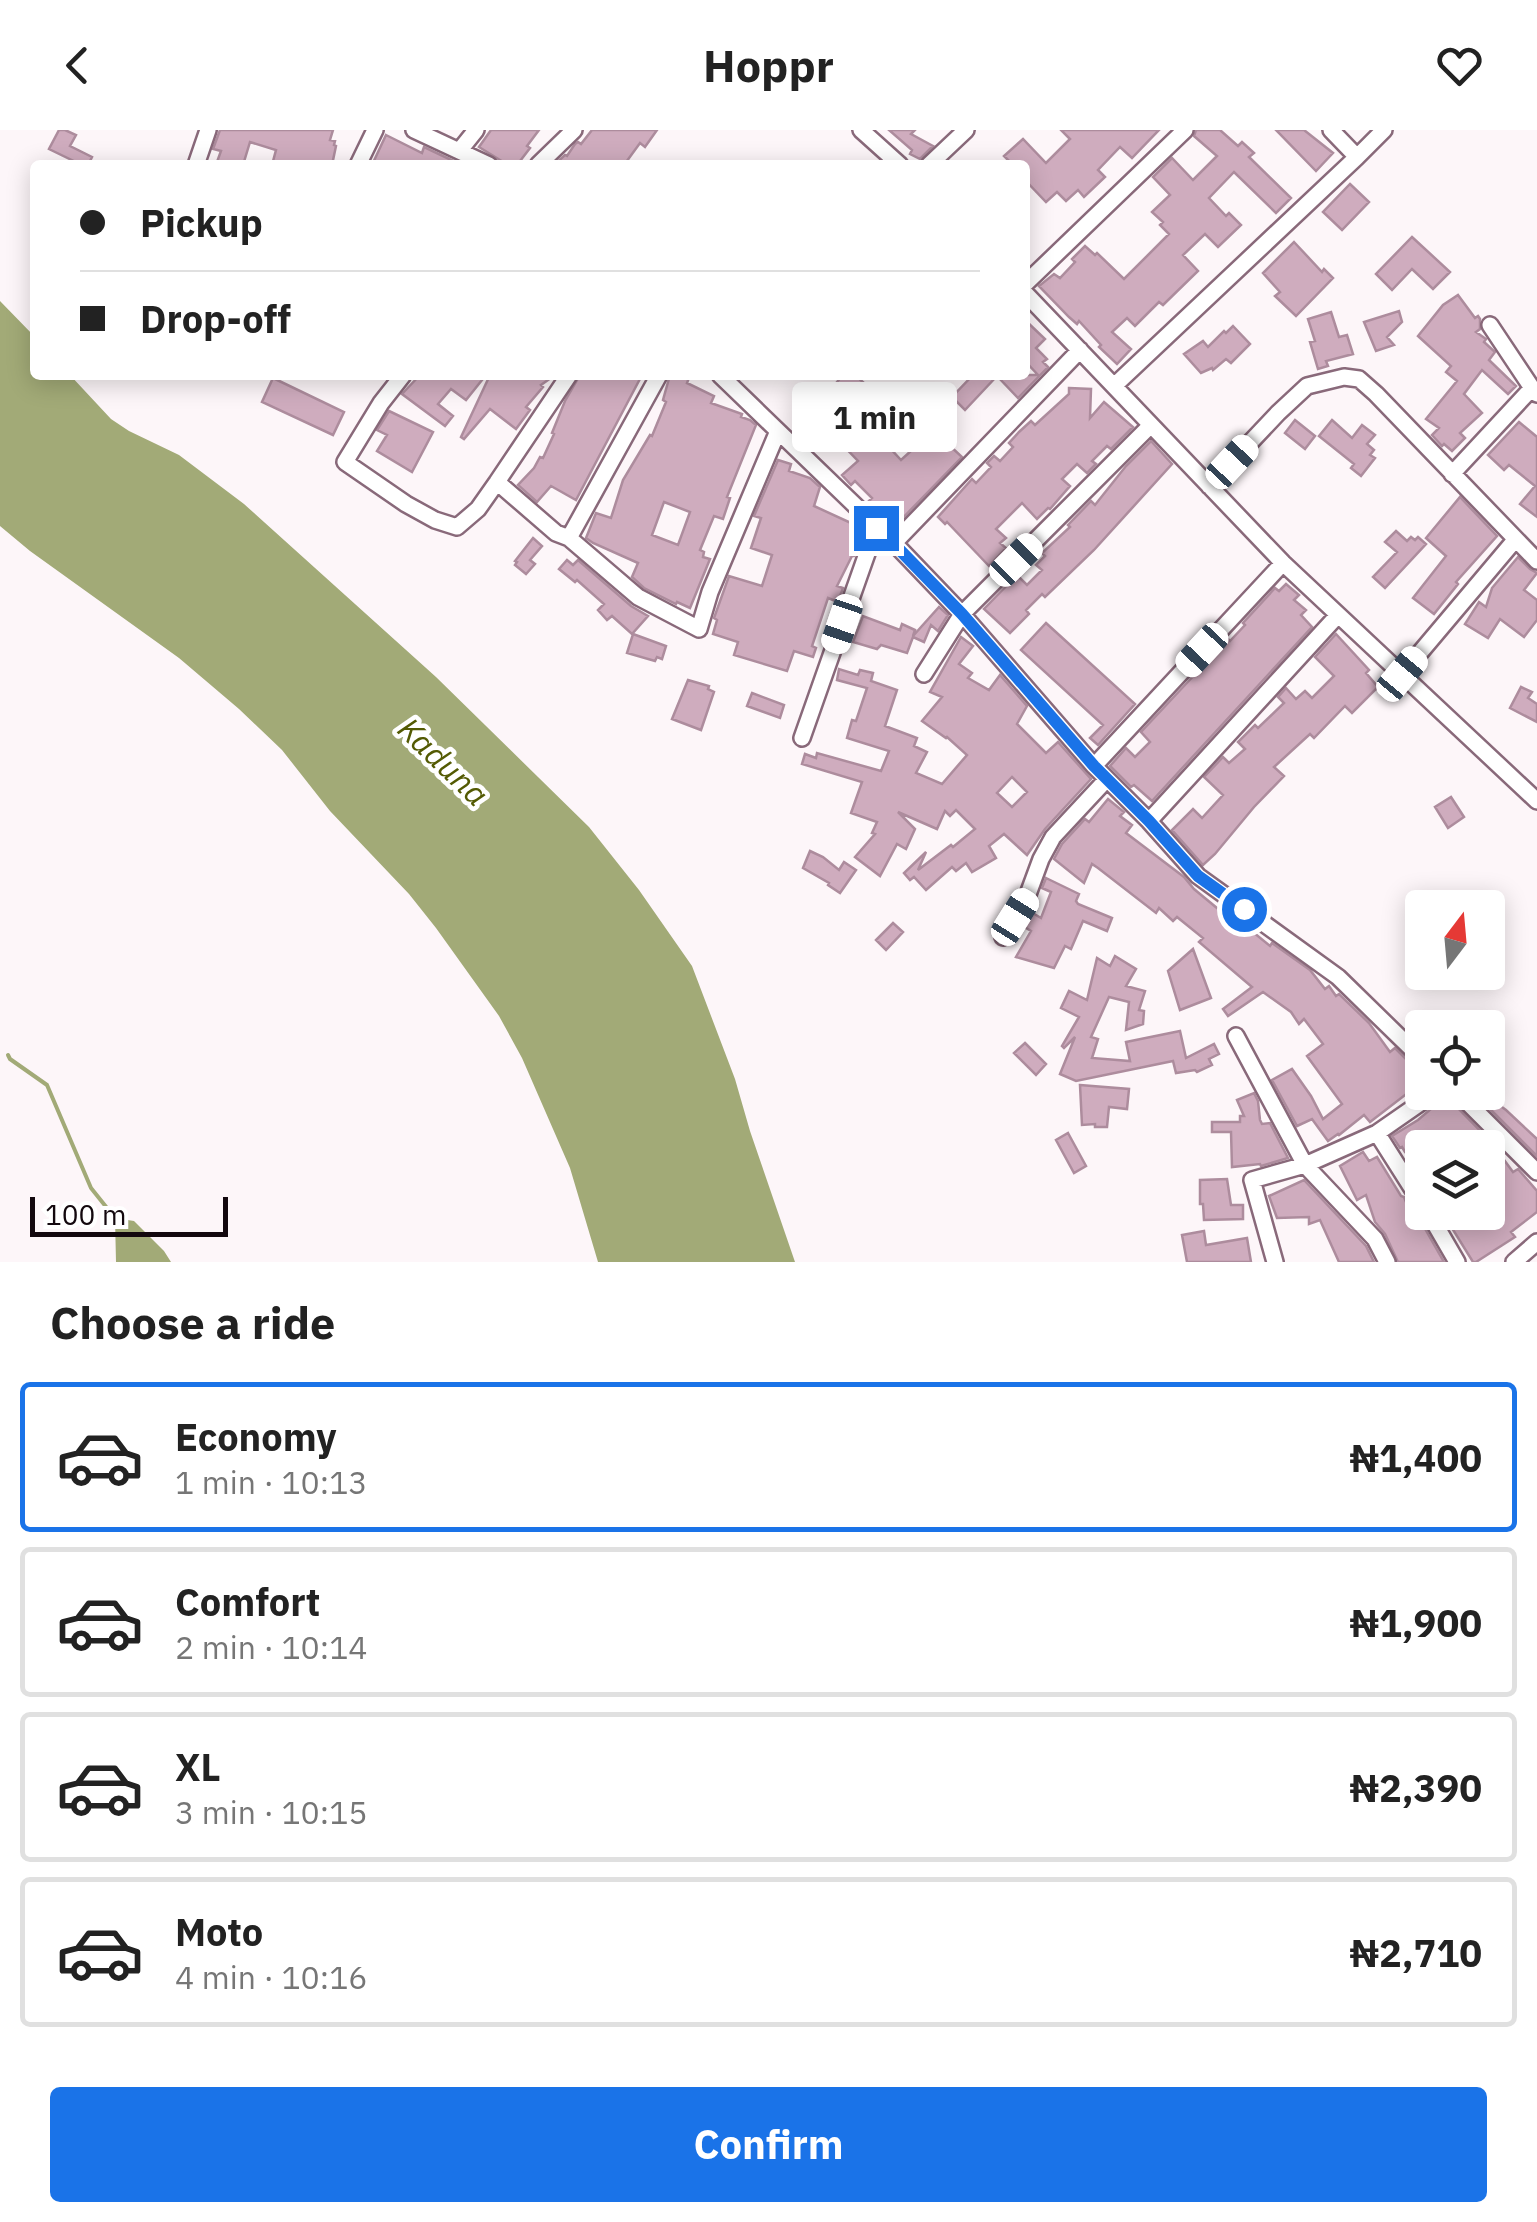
<!DOCTYPE html>
<meta charset="utf-8">
<style>
:root{--surface:#fff;--page:#f2f2f2;--text:#222;--muted:#767676;--line:#e0e0e0;--accent:#1a73e8}
body{margin:0;font-family:"IBM Plex Sans",sans-serif;background:var(--page);color:var(--text);height:100vh;display:flex;flex-direction:column;font-size:38px;white-space:nowrap}
*{box-sizing:border-box;margin:0}
p{font-size:32px;color:var(--muted)}
.icon{flex:none;width:55px;height:55px;fill:none;stroke:currentColor;stroke-width:2;stroke-linecap:round;stroke-linejoin:round}
.map{position:relative;height:1132px;overflow:hidden}
.sheet{display:flex;flex-direction:column;background:var(--surface);flex:1}
.sheet>*{flex:none}
.banner{position:absolute;left:30px;top:30px;width:1000px;height:220px;border-radius:10px;box-shadow:0 5px 25px #0003;display:grid;align-content:center;height:220px;padding:0 50px;background:var(--surface)}
.needle{width:65px;rotate:16deg}
.fabs{position:absolute;left:1405px;top:760px;display:grid;gap:20px}
.fabs a{display:grid;place-items:center;width:100px;height:100px;border-radius:10px;background:var(--surface);box-shadow:0 5px 25px #0003;font-size:50px}
.scale{position:absolute;left:30px;bottom:25px;width:198px;box-sizing:border-box;padding-left:10px;border:5px solid #13080e;border-top:0;font-size:28px;line-height:35px;white-space:nowrap;color:#13080e;-webkit-text-stroke:8px #fff;paint-order:stroke}
.end{position:absolute;width:45px;height:45px;margin:-22px;border:12px solid #1a73e8;background:#fff;box-shadow:0 0 0 5px #fff}
.from{border-radius:50%}
.bubble{position:absolute;height:70px;border-radius:10px;background:var(--surface);box-shadow:0 5px 25px #0003;font-size:32px;font-weight:700;line-height:70px;text-align:center}
.car{position:absolute;width:30px;height:60px;margin:-30px -15px;border-radius:12px;box-shadow:0 0 8px 2px #0007;background:linear-gradient(#fff 24%,#345 0 40%,#fff 0 76%,#345 0 86%,#fff 0)}
.banner b{display:flex;align-items:center;gap:35px;height:95px;font-size:38px}
.banner b+b{border-top:2px solid var(--line)}
.banner i{width:25px;height:25px;background:var(--text)}
ul{padding:0;list-style:none}
li{display:flex;align-items:center;gap:30px;height:150px;margin:0 20px 15px;padding:0 30px;border:5px solid var(--line);border-radius:10px}
li div{flex:1}
li b{display:block;font-size:38px}
li em{font-style:normal;font-weight:700}
li.on{border-color:var(--accent)}
li>.icon{width:90px;height:90px;stroke-width:1.5}
h2{padding:0 50px;font-size:45px;line-height:120px}
.primary-button{display:flex;gap:20px;margin-top:auto;padding:20px 50px}
.primary-button a{flex:1;height:115px;border-radius:10px;background:var(--accent);color:#fff;font-size:40px;font-weight:700;line-height:115px;text-align:center}
header{display:flex;justify-content:space-between;align-items:center;height:130px;padding:0 50px;background:var(--surface);font-size:45px;font-weight:700}
.map>svg:first-child{display:block}
.water{fill:#a2aa77}
.lines{fill:none;stroke-linecap:round;stroke-linejoin:round}
.stream{stroke:#a2aa77;stroke-width:4}
.building{fill:#cfacbe;stroke:#ad8c9d;stroke-width:2.5;fill-rule:evenodd}
.minor-casing{stroke:#89697a;stroke-width:20}
.minor{stroke:#fff;stroke-width:15}
.route{stroke:#1a73e8;stroke-width:12}
.labels{text-anchor:middle;stroke-width:9;stroke-linejoin:round;paint-order:stroke}
.water-label{font-size:32px;font-style:italic;fill:#535a03;stroke:#fff}
</style>
<header><svg class="icon" aria-label="back" viewBox="0 0 24 24"><path d="M15 5l-7 7 7 7"/></svg>Hoppr<svg class="icon" aria-label="heart" viewBox="0 0 24 24"><path d="M12 20l-8-8c-3-5 5-10 8-4 3-6 11-1 8 4z"/></svg></header>
<div class="map">
<svg width="1537" height="1132" viewBox="0 0 1537 1132">
<rect width="100%" height="100%" fill="#fdf6f9"/>
<path class="water" d="M0,171L35,207V245H70L111,289L129,301L179,325L244,374L436,547L589,697L639,760L692,836L735,949L750,1001L795,1132H598L570,1038L522,928L499,886L436,798L409,764L330,681L282,620L239,579L179,528L30,421L0,396Z
M115,1088L134,1091L164,1121L171,1132H116Z"/>
<g class="lines">
<path class="stream" d="M8,925L10,929L47,955L91,1058L115,1088"/>
</g>
<path class="building" d="M59,0H65L76,5L70,16L92,27L88,35H82L49,19Z
M220,0H333L330,10L335,11L334,15L336,16L332,35L310,32L309,35H272L276,20L250,12L243,35H227L217,32L221,21L213,19Z
M491,0H539L527,16L530,18L517,35H508L479,17Z
M592,0H657L645,17L640,13L624,35H554L565,25L567,26L575,14L578,12L581,14Z
M889,0H915L911,4L933,16L920,29L910,24L912,20Z
M1061,0H1159L1132,28L1120,17L1098,40L1105,47L1084,67L1078,60L1066,71L1057,62L1046,72L1025,50V35H1013L1004,26L1023,9L1046,33L1070,9Z
M1196,0H1220L1238,16L1242,12L1254,23L1249,27L1291,68L1276,83L1234,42L1209,68L1226,86L1229,83L1241,95L1218,117L1205,104L1183,125L1198,141L1163,175L1159,172L1135,196L1127,188L1112,202L1131,219L1117,234L1099,217L1101,215L1079,191L1077,194L1069,187L1039,156L1054,144L1060,148L1075,132L1072,129L1085,116L1095,125L1097,123L1124,149L1169,104L1160,95L1163,92L1152,82L1170,65L1153,47L1172,28L1193,50L1217,26L1194,6Z
M1276,0H1304L1333,23L1316,41Z
M386,5L422,23L424,17L462,35H372Z
M1350,54L1369,72L1342,100L1323,82Z
M1412,107L1450,142L1433,159L1412,139L1392,160L1376,144Z
M1294,112L1322,142L1324,139L1333,148L1296,186L1275,166L1280,162L1263,143Z
M1458,165L1475,188L1478,186L1480,189V199L1476,202L1486,209L1484,212L1495,222L1489,230L1516,256L1508,264L1482,240L1464,264L1482,283L1460,303L1465,308L1452,321L1444,314L1442,316L1432,305L1439,298L1426,289L1457,251L1446,242L1451,236L1418,206L1443,175Z
M1399,181L1402,192L1387,207L1394,215L1376,221L1364,192Z
M1331,182L1339,207L1347,205L1353,224L1326,231L1328,236L1318,239L1310,212L1315,211L1308,189Z
M1025,190L1045,209L1036,218L1047,229L1043,232L1048,237L1018,268L997,246L965,280L952,267L973,245H1038L1025,231Z
M1233,196L1250,214L1231,233L1226,229L1213,240L1212,238L1201,243L1184,224L1203,211L1208,217L1224,201L1226,203Z
M420,245H486L466,270L451,259L438,274L453,286L445,296L402,264Z
M490,245H555L541,255L543,257L526,277L530,280L516,299L490,279L464,309L461,307Z
M580,245H642L576,370L551,356L537,372L518,355L534,338L540,327L543,328L554,304L552,303L565,271Z
M670,245H690L687,253L714,266L711,273L742,284L741,287L750,290L756,295L727,367L730,368L723,389L714,386L700,420L704,422L703,427L710,429L690,478L677,472L676,474L644,458L632,447L638,433L593,413L586,408L596,383L611,388L623,350L650,305L652,306L666,272L663,270ZM664,372L690,382L678,415L652,405Z
M843,245H855L874,262L878,258L888,269L865,291L901,330L933,301L945,314L946,312L962,327L894,397L868,372L872,368L855,351L851,355L842,345L858,331L829,301L814,318L805,310L821,291L808,278L828,257L831,259Z
M273,248L344,282L333,305L262,272Z
M1069,258L1091,259L1090,288L1104,272L1133,297L1111,319L1107,316L1092,331L1096,334L1087,343L1077,334L1062,349L1070,356L1050,379L1048,378L1037,389L1022,373L996,399L1006,408L1000,413L1006,418L989,436L947,392L945,394L938,387L972,349L976,353L991,337L987,333L994,326L1000,331L1013,317L1009,313L1019,302L1031,291L1035,295L1069,264Z
M389,281L433,302L412,342L377,321L387,305L377,300Z
M1295,290L1315,306L1305,319L1285,303Z
M1332,290L1352,308L1362,295L1375,305L1367,314L1374,320L1370,325L1375,328L1361,346L1351,338L1354,334L1319,306Z
M1519,292L1537,307V387L1520,374L1535,356L1509,335L1504,340L1488,325Z
M1151,311L1172,334L1094,420L1045,467L1042,464L1026,480L1029,484L1010,503L984,479L1017,445L1027,455L1042,440L1036,435L1045,426L1042,423L1070,397L1068,395L1091,371L1095,375L1126,336Z
M778,330L791,334L789,341L810,348L820,357L814,376L864,399L854,426H852L837,456L843,458L838,472L828,468L812,516L816,518L813,527L794,521L787,541L734,525L738,512L713,504L717,490L714,488L729,446L762,456L772,425L751,418L761,388L754,386Z
M1460,367L1497,406L1456,452L1458,454L1434,484L1413,468L1446,426L1426,408Z
M1396,401L1407,411L1411,407L1415,410L1418,407L1426,414L1385,458L1373,447L1397,422L1385,412Z
M533,408L542,416L530,430L535,434L526,444L515,435L517,432L515,431Z
M1518,427L1530,439L1537,443L1524,460L1537,470V490L1524,507L1500,489L1488,508L1465,494L1479,472L1486,477L1492,458Z
M567,430L573,435L578,430L631,476L648,486L632,504L612,486L607,490L598,480L604,474L577,450L575,452L559,439Z
M1286,454L1299,465L1294,470L1306,480L1301,485L1312,497L1152,671L1134,655L1131,657L1110,636L1126,618L1135,627L1150,612L1141,602L1228,509L1230,511L1245,495L1243,493L1275,458L1279,461Z
M939,477L948,485L938,501L931,495L924,512L913,507L907,523L881,515L877,519L853,512L863,486L900,500L902,494L915,500L913,506Z
M1046,493L1135,574L1098,615L1090,608L1103,595L1021,520Z
M633,504L666,516L662,529L657,527L655,531L627,523Z
M1336,504L1369,540L1366,543L1378,557L1352,583L1345,576L1314,608L1310,604L1274,637L1284,646L1254,677L1215,724L1203,735L1172,700L1193,679L1202,688L1223,665L1204,647L1223,627L1229,633L1245,619L1238,612L1255,595L1258,598L1284,573L1278,567L1286,558L1296,569L1305,561L1312,568L1334,546L1315,527Z
M961,507L973,516L959,534L972,543L968,548L989,560L1000,545L1027,576L1017,594L1046,623L1058,612L1091,649L1045,699L1027,725L1004,704L989,716L996,728L972,742L966,733L956,741L952,737L926,760L914,747L910,750L904,743L926,722L918,740L951,715L953,717L975,699L956,680L950,686L945,681L937,699L898,682L915,699L906,719L897,714L880,746L855,727L875,704L872,703L877,692L851,683L862,652L802,634L805,624L816,628L817,623L881,641L889,621L847,608L852,590L856,591L867,558L837,550L839,539L858,545L860,540L873,543L871,551L897,560L885,596L917,608L914,616L927,622L916,643L942,654L967,625L947,607L946,608L922,591L942,567L930,562ZM1012,647L1027,662L1012,677L997,663Z
M688,550L709,556L708,559L714,562L701,600L672,589Z
M1521,557L1532,562L1528,568L1537,574V592L1510,578Z
M752,563L784,575L780,588L747,576Z
M1451,667L1464,687L1448,698L1435,677Z
M1108,669L1124,682L1120,686L1132,695L1126,703L1184,747L1194,759L1223,783L1226,780L1270,816L1272,813L1310,840L1325,859L1329,856L1336,866L1339,864L1369,893L1390,922L1395,918L1415,938L1422,947V952L1370,992L1364,985L1339,1005L1338,1004L1328,1011L1312,989L1297,996L1272,950L1292,939L1311,966L1323,989L1342,974L1307,926L1323,914L1304,889L1299,894L1291,882L1263,862L1228,886L1223,879L1252,857L1199,812L1203,808L1177,787L1173,791L1159,778L1156,783L1098,738L1092,734L1084,753L1054,729L1062,714L1085,689L1089,692Z
M810,721L823,727L839,740L844,732L856,740L840,763L828,755L829,753L803,738Z
M1046,748L1079,764L1076,771L1078,774L1112,788L1107,801L1083,791L1071,819L1065,816L1054,838L1016,827L1031,801L1023,796L1031,782L1041,788L1051,762L1042,758Z
M893,793L903,802L886,820L876,810Z
M1193,819L1211,868L1180,880L1168,841Z
M1115,826L1136,839L1126,856L1145,861L1139,880L1144,881L1143,894L1126,900L1129,872L1109,867L1091,907L1098,909L1092,928L1130,931L1126,912L1180,901L1186,928L1214,914L1219,924L1209,929L1212,935L1197,942L1195,940L1176,943L1173,931L1076,951L1060,944L1075,907L1064,918L1062,916L1079,887L1061,878L1069,861L1087,870L1097,828L1110,836Z
M1025,913L1046,934L1036,945L1014,923Z
M1080,955L1129,959L1127,979L1109,977L1107,997H1095V994L1082,995Z
M1473,962H1481L1506,980L1537,1009V1026Z
M1254,963L1258,971L1260,990L1262,994L1270,993L1288,1028L1261,1036L1260,1034L1232,1037L1231,1002H1212V992H1240V986H1244L1237,970Z
M1446,966L1491,1012L1513,1042L1518,1039L1537,1061V1082L1511,1102L1515,1107L1476,1132H1473L1442,1082H1488V1018H1422V1041L1408,1021L1405,1022L1402,1017L1400,1018L1392,1006L1418,990Z
M1068,1003L1086,1036L1074,1043L1056,1010Z
M1363,1022L1369,1031L1377,1027L1401,1066L1404,1067L1414,1092L1420,1090L1444,1132H1398L1385,1104L1375,1092L1366,1065L1357,1070L1340,1036Z
M1227,1049L1231,1075H1243V1089L1204,1090L1203,1074H1200V1050Z
M1304,1050L1366,1116L1374,1132H1339L1320,1090L1309,1094V1087L1277,1088L1269,1066Z
M1204,1101L1206,1115L1247,1108L1251,1132H1187L1182,1105Z"/>
<g class="lines">
<defs>
<path id="minor" d="M414,0L489,35
M861,0L900,35
M1331,0L1357,27L1384,0
M460,20L476,0
M196,35L208,0
M358,35L375,0
M538,35L574,0
M929,35L966,0
M1025,154L1185,0
M1025,163L1283,433L1537,671
M1490,195L1532,258
M403,245L381,273L345,332L406,374L435,390L457,397L478,379L497,352
M569,245L497,352L556,403L569,408
M659,245L569,408L638,467L699,499L710,462L778,301
M720,245L894,413L962,484L1094,636L1149,691L1198,746L1338,847L1422,929
M1114,256L1357,27
M1452,344L1532,258L1537,264
M1209,356L1278,283L1307,256L1344,247L1359,249L1376,264L1537,431
M894,413L1080,220
M924,544L962,484L1151,295
M1402,544L1515,410
M802,608L876,398
M1094,636L1283,433
M1149,691L1338,485
M1003,807L1027,767L1041,729L1053,707L1107,649
M1236,906L1305,1035L1375,1109L1387,1132
M1457,962L1537,1042
M1377,1003L1422,1074
M1428,1082L1457,1132
M1275,1132L1252,1050L1305,1035L1377,1003L1436,962
M1514,1132L1537,1112"/>
</defs>
<use href="#minor" class="minor-casing"/>
<use href="#minor" class="minor"/>
</g>
<g class="lines">
<path class="route" d="M876,398L894,414L962,484L1094,636L1149,691L1198,746L1244,779"/>
</g>
<g class="labels">
<g class="water-label">
<text transform="translate(443 632) rotate(44)" y="11">Kaduna</text>
</g>
</g>
</svg>
<div class="fabs">
<a><svg class="needle" viewBox="-14 -14 28 28"><path d="M0-13l5 13h-10z" fill="#e53935"/><path d="M0 13l5-13h-10z" fill="#767676"/></svg></a>
<a><svg class="icon" aria-label="locate" viewBox="0 0 24 24"><circle cx="12" cy="12" r="6"/><path d="M12 2v4M12 18v4M2 12h4M18 12h4"/></svg></a>
<a><svg class="icon" aria-label="layers" viewBox="0 0 24 24"><path d="M12 4l9 5-9 5-9-5zM3 14l9 5 9-5"/></svg></a>
</div>
<div class="scale">100 m</div>
<i class="end from" style="left:1244px;top:779px"></i>
<i class="end" style="left:876px;top:398px"></i>
<div class="bubble" style="left:792px;top:252px;width:165px">1 min</div>
<i class="car" style="left:1232px;top:332px;rotate:43deg"></i>
<i class="car" style="left:1016px;top:430px;rotate:45deg"></i>
<i class="car" style="left:842px;top:494px;rotate:199deg"></i>
<i class="car" style="left:1202px;top:520px;rotate:223deg"></i>
<i class="car" style="left:1402px;top:544px;rotate:40deg"></i>
<i class="car" style="left:1015px;top:787px;rotate:32deg"></i>
<div class="banner">
<b><i class="from"></i>Pickup</b>
<b><i></i>Drop-off</b>
</div>
</div>
<section class="sheet">
<h2>Choose a ride</h2>
<ul>
<li class="on"><svg class="icon" aria-label="car" viewBox="0 0 24 24"><path d="M5 17H2v-5l4-1 3-4h7l3 4 3 1v5h-3M9 17h6M6 11h13"/><circle cx="7" cy="17" r="2"/><circle cx="17" cy="17" r="2"/></svg><div><b>Economy</b><p>1 min · 10:13</p></div><em>₦1,400</em></li>
<li><svg class="icon" aria-label="car" viewBox="0 0 24 24"><path d="M5 17H2v-5l4-1 3-4h7l3 4 3 1v5h-3M9 17h6M6 11h13"/><circle cx="7" cy="17" r="2"/><circle cx="17" cy="17" r="2"/></svg><div><b>Comfort</b><p>2 min · 10:14</p></div><em>₦1,900</em></li>
<li><svg class="icon" aria-label="car" viewBox="0 0 24 24"><path d="M5 17H2v-5l4-1 3-4h7l3 4 3 1v5h-3M9 17h6M6 11h13"/><circle cx="7" cy="17" r="2"/><circle cx="17" cy="17" r="2"/></svg><div><b>XL</b><p>3 min · 10:15</p></div><em>₦2,390</em></li>
<li><svg class="icon" aria-label="car" viewBox="0 0 24 24"><path d="M5 17H2v-5l4-1 3-4h7l3 4 3 1v5h-3M9 17h6M6 11h13"/><circle cx="7" cy="17" r="2"/><circle cx="17" cy="17" r="2"/></svg><div><b>Moto</b><p>4 min · 10:16</p></div><em>₦2,710</em></li>
</ul>
<div class="primary-button"><a>Confirm</a></div>
</section>
